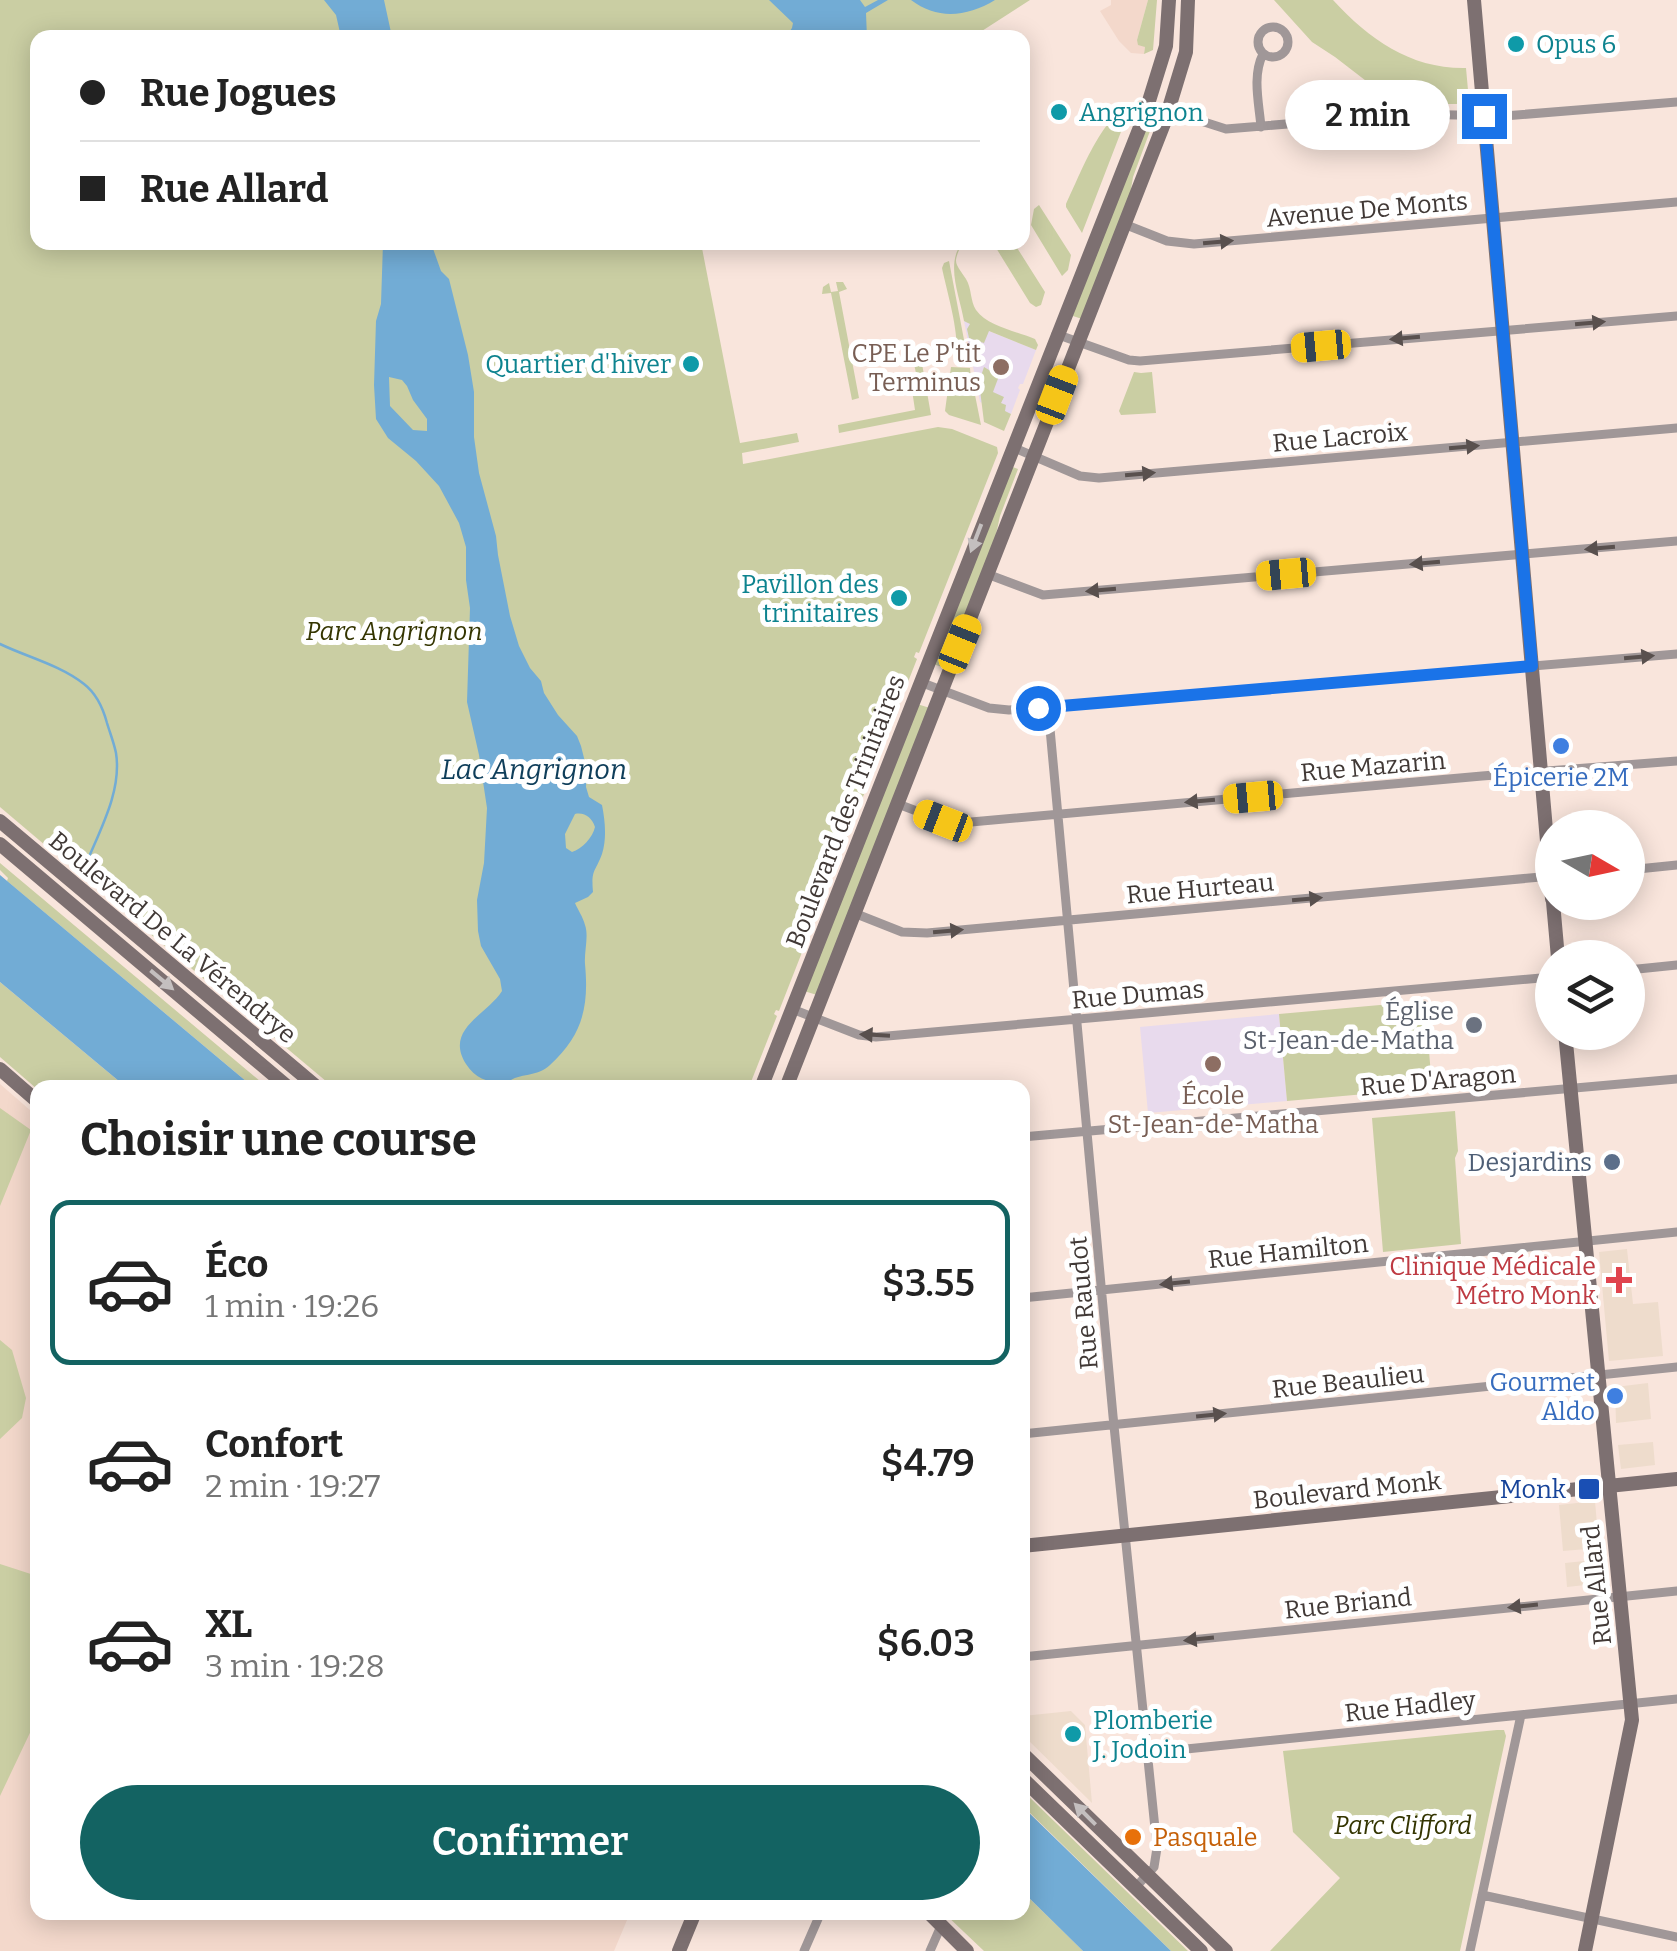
<!DOCTYPE html>
<html lang="fr">
<meta charset="utf-8">
<style>
:root{--surface:#fff;--page:#f6f6f6;--text:#222;--muted:#767676;--line:#e0e0e0;--accent:#136362}
body{margin:0;font-family:Bitter,serif;background:var(--page);color:var(--text);height:100vh;display:flex;flex-direction:column;font-size:38px;white-space:nowrap}
*{box-sizing:border-box;margin:0}
p{font-size:32px;color:var(--muted)}
.icon{flex:none;width:55px;height:55px;fill:none;stroke:currentColor;stroke-width:2;stroke-linecap:round;stroke-linejoin:round}
.map{position:relative;flex:1;overflow:hidden}
.panel{position:absolute;left:30px;top:1080px;width:1000px;height:840px;display:flex;flex-direction:column;background:var(--surface);border-radius:20px;box-shadow:0 5px 25px #0003}
.panel>*{flex:none}
.hud{position:absolute;left:30px;top:30px;width:1000px;height:220px;border-radius:20px;box-shadow:0 5px 25px #0003;display:grid;align-content:center;height:220px;padding:0 50px;background:var(--surface)}
.needle{width:65px;rotate:99deg}
.fabs{position:absolute;left:1535px;top:810px;display:grid;gap:20px}
.fabs a{display:grid;place-items:center;width:110px;height:110px;border-radius:50%;background:var(--surface);box-shadow:0 5px 25px #0003;font-size:50px}
.end{position:absolute;width:45px;height:45px;margin:-22px;border:12px solid #1a73e8;background:#fff;box-shadow:0 0 0 5px #fff}
.from{border-radius:50%}
.bubble{position:absolute;height:70px;border-radius:35px;background:var(--surface);box-shadow:0 5px 25px #0003;font-size:32px;font-weight:600;line-height:70px;text-align:center}
.car{position:absolute;width:30px;height:60px;margin:-30px -15px;border-radius:12px;box-shadow:0 0 8px 2px #0007;background:linear-gradient(#f5c518 24%,#345 0 40%,#f5c518 0 76%,#345 0 86%,#f5c518 0)}
.hud b{display:flex;align-items:center;gap:35px;height:95px;font-size:38px}
.hud b+b{border-top:2px solid var(--line)}
.hud i{width:25px;height:25px;background:var(--text)}
ul{padding:0;list-style:none}
li{display:flex;align-items:center;gap:30px;height:165px;margin:0 20px 15px;padding:0 30px;border:5px solid transparent;border-radius:20px}
li div{flex:1}
li b{display:block;font-size:38px}
li em{font-style:normal;font-weight:600}
li.current{border-color:var(--accent)}
li>.icon{width:90px;height:90px;stroke-width:1.5}
h2{padding:0 50px;font-size:45px;line-height:120px}
.button{display:flex;gap:20px;margin-top:auto;padding:20px 50px}
.button a{flex:1;height:115px;border-radius:60px;background:var(--accent);color:#fff;font-size:40px;font-weight:600;line-height:115px;text-align:center}
.map>svg:first-child{display:block}
.commercial{fill:#eedccc}
.built{fill:#f3d8cb}
.education{fill:#e8daed}
.green{fill:#cacea3}
.water{fill:#72acd5;fill-rule:evenodd}
.lines{fill:none;stroke-linecap:round;stroke-linejoin:round}
.stream{stroke:#72acd5;stroke-width:2.5}
.street{stroke:#a09798;stroke-width:9}
.secondary{stroke:#7d7071;stroke-width:14}
.oneway{fill:#59504e}
.oneway2{fill:#c4bfbf}
.route{stroke:#1a73e8;stroke-width:12}
.culture-dot{fill:#0f9aa8;stroke:#fff;stroke-width:4}
.education-dot{fill:#8d6e63;stroke:#fff;stroke-width:4}
.shop-dot{fill:#3f7fe0;stroke:#fff;stroke-width:4}
.worship-dot{fill:#6b7280;stroke:#fff;stroke-width:4}
.service-dot{fill:#5c6f8a;stroke:#fff;stroke-width:4}
.health-dot{fill:#e0444e;stroke:#fff;stroke-width:4}
.transit-dot{fill:#1a4fb4;stroke:#fff;stroke-width:4}
.food-dot{fill:#e8710a;stroke:#fff;stroke-width:4}
.labels{text-anchor:middle;stroke-width:10;stroke-linejoin:round;paint-order:stroke}
.culture-label{font-size:25px;fill:#0d838f;stroke:#fff;text-anchor:start}
.street-label{font-size:25px;fill:#413936;stroke:#fff}
.education-label{font-size:25px;fill:#785e54;stroke:#fff;text-anchor:end}
.park-label{font-size:25px;font-style:italic;fill:#343501;stroke:#fff}
.shop-label{font-size:25px;fill:#366cbe;stroke:#fff}
.worship-label{font-size:25px;fill:#5b616d;stroke:#fff;text-anchor:end}
.service-label{font-size:25px;fill:#4e5e75;stroke:#fff;text-anchor:end}
.health-label{font-size:25px;fill:#be3a42;stroke:#fff;text-anchor:end}
.transit-label{font-size:25px;fill:#164399;stroke:#fff;text-anchor:end}
.food-label{font-size:25px;fill:#c56008;stroke:#fff;text-anchor:start}
.water-label{font-size:28px;font-style:italic;fill:#0f3e5a;stroke:#fff}
</style>
<div class="map">
<svg width="1677" height="1951" viewBox="0 0 1677 1951">
<rect width="100%" height="100%" fill="#f9e5dc"/>
<path class="commercial" d="M1627,1249L1633,1304L1658,1302L1663,1356L1609,1361L1599,1252Z
M1648,1383L1651,1419L1616,1423L1615,1387Z
M1653,1442L1655,1465L1621,1469L1618,1445Z
M1595,1501L1599,1548L1563,1551L1559,1505Z
M1603,1559L1605,1579L1603,1583L1567,1587L1565,1563Z
M1071,1711L1085,1725L1092,1803L1023,1735V1716Z"/>
<path class="built" d="M1111,0H1148L1137,40L1145,47L1144,54L1131,53L1119,41L1100,11L1111,5Z
M0,1084L38,1117V1912L630,1913L614,1951H0Z"/>
<path class="education" d="M964,321L1036,350L1023,384H1020L1018,388L1020,390L1011,414L980,402Z
M1279,1014L1287,1101L1148,1113L1140,1027Z"/>
<path class="green" d="M0,0H1030L971,38H38V242L701,243L740,443L797,433L799,442L742,453L743,464L938,427L952,429L997,447L998,453L919,653L916,652L914,657L917,659L779,1011L776,1010L774,1014L777,1016L749,1087H333L112,902L113,897L97,883L91,884L0,807Z
M1148,0H1157L1153,50L1144,54L1145,47L1138,45L1137,40Z
M1274,0H1333C1370,40 1411,69 1466,68L1469,101L1466,104H1396L1335,57L1312,42Z
M1126,110L1129,111L1082,233L1066,207V204C1078,180 1101,117 1126,110Z
M1147,122L1151,123L1150,131L1133,177L1130,195L1082,319L1070,315Z
M1039,205L1071,255L1068,270L1062,276L1031,225L1034,209Z
M962,243C953,264 954,261 966,279C972,289 970,301 976,310C988,327 1017,331 1035,339L1038,345L1036,350L989,331L984,343L969,338L967,329L970,324L964,321C960,297 945,264 962,243Z
M993,243H1014L1045,292L1041,305L1036,307L1030,303Z
M949,261L969,366L955,364C962,339 947,293 942,268L944,263Z
M836,282H843L847,289L839,292L859,398L852,400L831,293L822,294L823,287L829,283L831,292L838,291Z
M921,358L931,415L839,433L838,425L915,410L912,390L919,388L915,387L914,380L917,378L913,359Z
M951,367L970,368L971,382L973,385L981,425L949,415L945,411Z
M984,367L999,376L993,392L1004,397L1001,403L1006,405L1005,411L1011,414L1004,431L984,422L979,382Z
M1134,372L1141,373L1152,372L1156,413L1121,415L1119,411Z
M1010,466L1018,469L1000,516L995,539L945,668L933,664Z
M917,704L930,708L817,995L804,991Z
M0,863L267,1087H253L7,881L8,878L0,870Z
M0,982L126,1087L38,1088L37,1089L0,1057Z
M1425,1001L1432,1088L1287,1101L1279,1014Z
M0,1108L31,1130L0,1206Z
M1455,1111L1458,1151L1455,1158L1461,1244L1383,1252L1372,1118Z
M0,1340L12,1350L26,1398L22,1418L0,1439Z
M0,1564L37,1576V1718L0,1796Z
M1497,1730H1504L1506,1736L1460,1951H1270L1340,1878L1293,1832L1283,1751Z
M1022,1790L1188,1951H1171L1023,1806Z
M1023,1892L1083,1951H984L944,1913L1022,1912Z"/>
<path class="water" d="M324,0H384L392,37H341L336,15Z
M769,0H860L865,7L878,0H888L866,13L867,38L808,37L799,34L786,37L792,28L793,23Z
M911,0H995C967,17 937,20 911,0Z
M383,243H431L441,271L449,279L468,355L474,392V437L479,473L496,536L498,555L510,616L519,646L530,668L541,681L544,693L558,715L577,736L581,746L587,770L586,787L589,797L602,805C605,820 607,838 602,854C595,873 591,869 593,892L588,897L575,903C578,910 583,917 585,925C589,936 584,952 585,964C589,1006 583,1035 550,1065C538,1077 519,1073 508,1082C490,1083 476,1080 466,1064C444,1029 487,1015 502,991L500,979L481,946L478,931L477,900L484,863L487,808L479,755L467,702L470,608L466,580V547L459,523L439,486L416,461L388,438L376,419L374,385L376,321L381,304ZM389,377L402,380L407,386L413,400L427,419V431L413,430L390,406ZM575,814C585,812 592,818 595,827C593,837 582,849 572,852L566,848L565,834Z
M0,875L253,1087H126L0,982Z
M1022,1806L1171,1951H1083L1023,1892Z"/>
<g class="lines">
<path class="stream" d="M0,644C27,657 60,665 84,684C97,694 103,708 107,723C110,733 114,743 116,753C122,791 100,830 86,864"/>
<path class="street" d="M1258 42a15 15 0 1 1 30 0a15 15 0 1 1-30 0Z
M1148,104L1226,129L1408,114L1504,116L1677,102
M1261,127C1259,103 1252,76 1263,54
M1124,224L1167,241L1194,244L1677,202
M1056,334L1129,360L1140,361L1677,316
M1012,447L1080,476L1099,478L1677,428
M987,574L1043,595L1677,541
M920,682L989,708L1009,710L1677,654
M1048,707L1113,1416L1157,1848L1154,1867L1135,1888
M898,804L943,821L960,823L1482,776L1677,761
M1628,870L1677,865
M854,913L902,932L927,933L1552,876
M1628,970L1677,965
M792,1009L859,1035L876,1037L1552,977
M1022,1137L1677,1079
M1022,1298L1677,1232
M1022,1434L1677,1367
M1022,1657L1677,1591
M1147,1753L1677,1699
M1482,1895L1677,1937
M804,1951L821,1912
M930,1951L941,1926
M1470,1951L1521,1715"/>
<path class="secondary" d="M1474,0L1552,899
M0,821L318,1088
M0,844L289,1088
M1553,902L1558,958
M1565,1032L1632,1720L1585,1951
M0,1069L38,1102
M761,1088L1144,117L1166,46L1169,0
M786,1088L1165,121L1186,52L1188,0
M1022,1546L1677,1479
M1022,1753L1226,1951
M1022,1778L1201,1951
M928,1912L967,1951
M679,1951L695,1912"/>
</g>
<defs><path id="oneway-solid" d="M-6-.8H1V-3.2L6.5 0L1 3.2V.8H-6Z" transform="scale(2.5)"/></defs>
<g class="oneway">
<use href="#oneway-solid" transform="translate(1218 242) rotate(-5)"/>
<use href="#oneway-solid" transform="translate(1590 323) rotate(-5)"/>
<use href="#oneway-solid" transform="translate(1405 338) rotate(175)"/>
<use href="#oneway-solid" transform="translate(1464 447) rotate(-5)"/>
<use href="#oneway-solid" transform="translate(1140 474) rotate(-5)"/>
<use href="#oneway-solid" transform="translate(1600 548) rotate(175)"/>
<use href="#oneway-solid" transform="translate(1425 563) rotate(175)"/>
<use href="#oneway-solid" transform="translate(1101 590) rotate(175)"/>
<use href="#oneway-solid" transform="translate(1639 657) rotate(-5)"/>
<use href="#oneway-solid" transform="translate(1200 801) rotate(175)"/>
<use href="#oneway-solid" transform="translate(1307 899) rotate(-5)"/>
<use href="#oneway-solid" transform="translate(948 931) rotate(-5)"/>
<use href="#oneway-solid" transform="translate(875 1035) rotate(-177)"/>
<use href="#oneway-solid" transform="translate(1175 1283) rotate(174)"/>
<use href="#oneway-solid" transform="translate(1211 1415) rotate(-6)"/>
<use href="#oneway-solid" transform="translate(1523 1606) rotate(174)"/>
<use href="#oneway-solid" transform="translate(1199 1639) rotate(174)"/>
</g>
<g class="oneway2">
<use href="#oneway-solid" transform="translate(976 538) rotate(111)"/>
<use href="#oneway-solid" transform="translate(162 980) rotate(40)"/>
<use href="#oneway-solid" transform="translate(1085 1814) rotate(-135)"/>
</g>
<g class="lines">
<path class="route" d="M1038,708L1532,666L1484,116"/>
</g>
<g class="culture-dot">
<circle cx="1516" cy="44" r="10"/>
<circle cx="1059" cy="112" r="10"/>
<circle cx="691" cy="364" r="10"/>
<circle cx="899" cy="598" r="10"/>
<circle cx="1073" cy="1734" r="10"/>
</g>
<g class="education-dot">
<circle cx="1001" cy="367" r="10"/>
<circle cx="1213" cy="1064" r="10"/>
</g>
<g class="shop-dot">
<circle cx="1561" cy="746" r="10"/>
<circle cx="1615" cy="1396" r="10"/>
</g>
<circle class="worship-dot" cx="1474" cy="1025" r="10"/>
<circle class="service-dot" cx="1612" cy="1162" r="10"/>
<path class="health-dot" d="M1614 1265h10v10h10v10h-10v10h-10v-10h-10v-10h10z"/>
<rect class="transit-dot" x="1577" y="1477" width="24" height="24" rx="5"/>
<circle class="food-dot" cx="1133" cy="1837" r="10"/>
<g class="labels">
<g class="culture-label">
<text x="1536" y="53">Opus 6</text>
<text x="1079" y="121">Angrignon</text>
<text x="671" y="373" text-anchor="end">Quartier d'hiver</text>
<text x="879" y="593" text-anchor="end">Pavillon des<tspan x="879" dy="29">trinitaires</tspan></text>
<text x="1093" y="1729">Plomberie<tspan x="1093" dy="29">J. Jodoin</tspan></text>
</g>
<g class="street-label">
<text transform="translate(1367 209) rotate(-5)" y="9">Avenue De Monts</text>
<text transform="translate(1340 437) rotate(-5)" y="9">Rue Lacroix</text>
<text transform="translate(1373 766) rotate(-5)" y="9">Rue Mazarin</text>
<text transform="translate(845 811) rotate(-69)" y="9">Boulevard des Trinitaires</text>
<text transform="translate(1200 888) rotate(-5)" y="9">Rue Hurteau</text>
<text transform="translate(173 937) rotate(40)" y="9">Boulevard De La Vérendrye</text>
<text transform="translate(1138 994) rotate(-5)" y="9">Rue Dumas</text>
<text transform="translate(1438 1080) rotate(-5)" y="9">Rue D'Aragon</text>
<text transform="translate(1288 1251) rotate(-6)" y="9">Rue Hamilton</text>
<text transform="translate(1083 1303) rotate(-95)" y="9">Rue Raudot</text>
<text transform="translate(1348 1381) rotate(-6)" y="9">Rue Beaulieu</text>
<text transform="translate(1347 1490) rotate(-6)" y="9">Boulevard Monk</text>
<text transform="translate(1596 1585) rotate(-96)" y="9">Rue Allard</text>
<text transform="translate(1348 1603) rotate(-6)" y="9">Rue Briand</text>
<text transform="translate(1410 1706) rotate(-6)" y="9">Rue Hadley</text>
</g>
<g class="education-label">
<text x="981" y="362">CPE Le P'tit<tspan x="981" dy="29">Terminus</tspan></text>
<text x="1213" y="1104" text-anchor="middle">École<tspan x="1213" dy="29">St-Jean-de-Matha</tspan></text>
</g>
<g class="park-label">
<text x="394" y="640">Parc Angrignon</text>
<text x="1403" y="1834">Parc Clifford</text>
</g>
<g class="shop-label">
<text x="1561" y="786">Épicerie 2M</text>
<text x="1595" y="1391" text-anchor="end">Gourmet<tspan x="1595" dy="29">Aldo</tspan></text>
</g>
<g class="worship-label">
<text x="1454" y="1020">Église<tspan x="1454" dy="29">St-Jean-de-Matha</tspan></text>
</g>
<g class="service-label">
<text x="1592" y="1171">Desjardins</text>
</g>
<g class="health-label">
<text x="1596" y="1275">Clinique Médicale<tspan x="1596" dy="29">Métro Monk</tspan></text>
</g>
<g class="transit-label">
<text x="1566" y="1498">Monk</text>
</g>
<g class="food-label">
<text x="1153" y="1846">Pasquale</text>
</g>
<g class="water-label">
<text x="534" y="779">Lac Angrignon</text>
</g>
</g>
</svg>
<div class="fabs">
<a><svg class="needle" viewBox="-14 -14 28 28"><path d="M0-13l5 13h-10z" fill="#e53935"/><path d="M0 13l5-13h-10z" fill="#767676"/></svg></a>
<a><svg class="icon" aria-label="layers" viewBox="0 0 24 24"><path d="M12 4l9 5-9 5-9-5zM3 14l9 5 9-5"/></svg></a>
</div>
<i class="end from" style="left:1038px;top:708px"></i>
<i class="end" style="left:1484px;top:116px"></i>
<div class="bubble" style="left:1285px;top:80px;width:165px">2 min</div>
<i class="car" style="left:1321px;top:346px;rotate:265deg"></i>
<i class="car" style="left:1057px;top:395px;rotate:21deg"></i>
<i class="car" style="left:1286px;top:574px;rotate:265deg"></i>
<i class="car" style="left:960px;top:644px;rotate:22deg"></i>
<i class="car" style="left:1253px;top:797px;rotate:265deg"></i>
<i class="car" style="left:943px;top:821px;rotate:291deg"></i>
<div class="hud">
<b><i class="from"></i>Rue Jogues</b>
<b><i></i>Rue Allard</b>
</div>
<section class="panel">
<h2>Choisir une course</h2>
<ul>
<li class="current"><svg class="icon" aria-label="car" viewBox="0 0 24 24"><path d="M5 17H2v-5l4-1 3-4h7l3 4 3 1v5h-3M9 17h6M6 11h13"/><circle cx="7" cy="17" r="2"/><circle cx="17" cy="17" r="2"/></svg><div><b>Éco</b><p>1 min · 19:26</p></div><em>$3.55</em></li>
<li><svg class="icon" aria-label="car" viewBox="0 0 24 24"><path d="M5 17H2v-5l4-1 3-4h7l3 4 3 1v5h-3M9 17h6M6 11h13"/><circle cx="7" cy="17" r="2"/><circle cx="17" cy="17" r="2"/></svg><div><b>Confort</b><p>2 min · 19:27</p></div><em>$4.79</em></li>
<li><svg class="icon" aria-label="car" viewBox="0 0 24 24"><path d="M5 17H2v-5l4-1 3-4h7l3 4 3 1v5h-3M9 17h6M6 11h13"/><circle cx="7" cy="17" r="2"/><circle cx="17" cy="17" r="2"/></svg><div><b>XL</b><p>3 min · 19:28</p></div><em>$6.03</em></li>
</ul>
<div class="button"><a>Confirmer</a></div>
</section>
</div>
